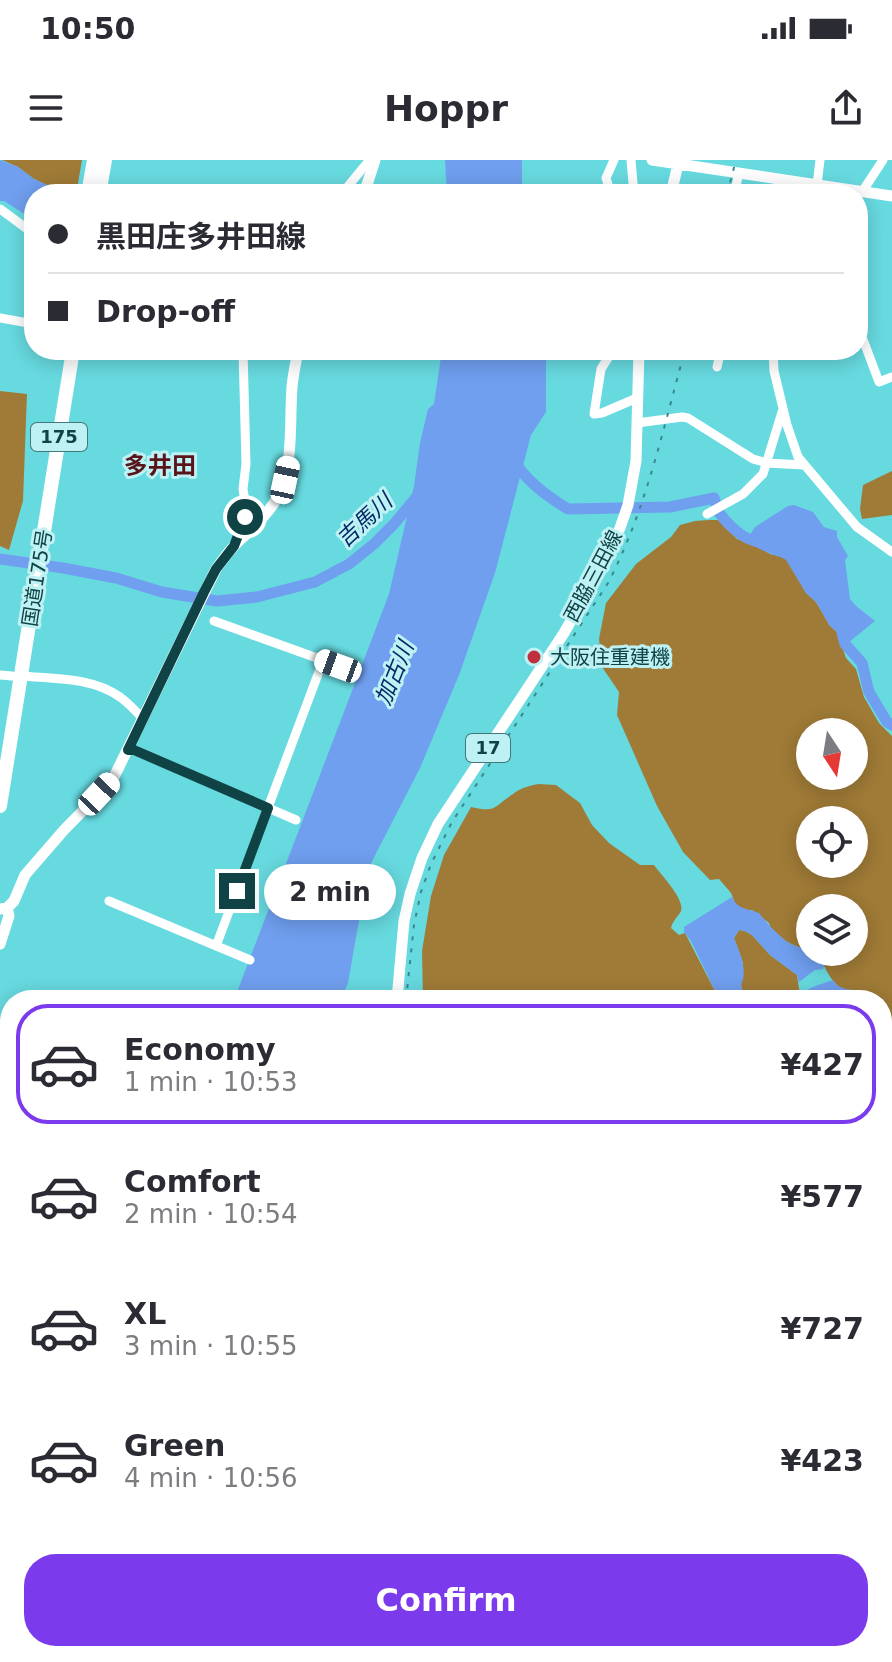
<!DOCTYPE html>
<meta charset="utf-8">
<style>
:root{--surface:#fff;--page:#f2f2f3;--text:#2b2b33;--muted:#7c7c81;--line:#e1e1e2;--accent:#7c3aed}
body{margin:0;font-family:"DejaVu Sans","Noto Sans JP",sans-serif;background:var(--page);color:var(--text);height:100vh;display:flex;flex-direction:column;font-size:30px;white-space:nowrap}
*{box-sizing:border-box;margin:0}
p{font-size:26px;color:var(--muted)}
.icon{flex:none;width:44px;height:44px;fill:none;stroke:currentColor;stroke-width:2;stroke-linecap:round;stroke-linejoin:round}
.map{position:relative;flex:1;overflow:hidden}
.sheet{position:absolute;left:0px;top:830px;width:892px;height:672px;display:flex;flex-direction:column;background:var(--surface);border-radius:32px 32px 0 0;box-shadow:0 4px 20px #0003}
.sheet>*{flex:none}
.top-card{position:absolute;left:24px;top:24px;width:844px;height:176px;border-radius:32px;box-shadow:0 4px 20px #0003;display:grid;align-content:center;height:176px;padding:0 24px;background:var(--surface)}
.needle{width:52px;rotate:168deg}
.buttons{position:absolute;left:796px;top:558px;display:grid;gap:16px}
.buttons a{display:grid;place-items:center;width:72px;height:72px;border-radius:50%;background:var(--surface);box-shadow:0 4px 20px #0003;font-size:40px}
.end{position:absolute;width:36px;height:36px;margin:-18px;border:10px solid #104345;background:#fff;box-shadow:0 0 0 4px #fff}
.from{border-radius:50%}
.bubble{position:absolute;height:56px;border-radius:28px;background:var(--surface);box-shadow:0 4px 20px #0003;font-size:26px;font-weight:700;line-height:56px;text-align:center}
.car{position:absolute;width:24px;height:48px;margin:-24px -12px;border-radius:10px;box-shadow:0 0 6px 2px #0007;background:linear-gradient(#fff 24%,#345 0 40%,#fff 0 76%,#345 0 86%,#fff 0)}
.top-card b{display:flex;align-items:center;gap:28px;height:76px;font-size:30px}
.top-card b+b{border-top:2px solid var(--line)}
.top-card i{width:20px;height:20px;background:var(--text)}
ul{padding:14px 0 0;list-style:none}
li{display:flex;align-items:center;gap:24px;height:120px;margin:0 16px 12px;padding:0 8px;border:4px solid transparent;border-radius:32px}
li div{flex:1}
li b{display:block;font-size:30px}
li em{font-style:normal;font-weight:700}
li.on{border-color:var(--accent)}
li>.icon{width:72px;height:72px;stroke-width:1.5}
.primary-button{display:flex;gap:16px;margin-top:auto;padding:16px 24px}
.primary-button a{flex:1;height:92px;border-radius:32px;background:var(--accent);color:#fff;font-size:32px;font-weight:700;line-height:92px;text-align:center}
.status{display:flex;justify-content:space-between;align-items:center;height:56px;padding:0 40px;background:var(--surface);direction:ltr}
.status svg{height:22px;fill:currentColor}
header{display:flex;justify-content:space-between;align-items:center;height:104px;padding:0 24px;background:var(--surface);font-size:36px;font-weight:700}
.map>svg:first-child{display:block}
.forest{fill:#a07b37;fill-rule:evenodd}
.water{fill:#709fef}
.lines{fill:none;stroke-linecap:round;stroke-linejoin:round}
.river{stroke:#709fef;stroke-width:11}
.minor{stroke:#fff;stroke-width:9}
.major{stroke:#fff;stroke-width:11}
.highway{stroke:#fff;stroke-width:14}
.rail{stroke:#38888c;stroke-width:2;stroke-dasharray:4 8;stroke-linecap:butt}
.route{stroke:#104345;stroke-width:10}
.poi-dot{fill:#bf2f3e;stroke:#bef1f3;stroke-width:3}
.labels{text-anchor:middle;stroke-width:6;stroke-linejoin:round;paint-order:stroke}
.shield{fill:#bef1f3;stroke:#447779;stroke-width:2}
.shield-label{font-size:18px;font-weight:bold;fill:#104345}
.street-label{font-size:20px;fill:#104345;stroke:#bef1f3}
.poi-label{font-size:20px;fill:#104345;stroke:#bef1f3;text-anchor:start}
.water-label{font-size:22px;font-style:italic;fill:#052a67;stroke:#bef1f3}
.quarter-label{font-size:24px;font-weight:bold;fill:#59141a;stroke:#bef1f3}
</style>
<div class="status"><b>10:50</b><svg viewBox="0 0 49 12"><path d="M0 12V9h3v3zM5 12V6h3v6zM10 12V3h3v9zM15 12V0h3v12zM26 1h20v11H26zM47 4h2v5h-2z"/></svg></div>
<header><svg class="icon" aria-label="menu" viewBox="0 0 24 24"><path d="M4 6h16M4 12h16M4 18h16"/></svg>Hoppr<svg class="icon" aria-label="share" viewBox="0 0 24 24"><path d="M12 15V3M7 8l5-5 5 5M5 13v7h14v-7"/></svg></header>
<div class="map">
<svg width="892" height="1502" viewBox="0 0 892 1502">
<rect width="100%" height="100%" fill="#67dae0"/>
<path class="forest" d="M2,0H82L77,29L47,25L34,19L18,7Z
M0,231L27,234L23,341L9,390L0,386Z
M892,311V355L862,359L860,349L863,325Z
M709,360H719L737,379L757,386L770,394L783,397L787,400L806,433L816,442L830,466L837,472L846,498L856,509L864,537L879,563L892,576V900L882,896V840H863L864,836C856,830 854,831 846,830C834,827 825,809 821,799L826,792H854V748H810V789L798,787L787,782L771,769L769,763L752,750H742L735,743L731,733L719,719L710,720L683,692L657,646L617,555L619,532L602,507L599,479L606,443L636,404L671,377L680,365L695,361ZM810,572H854V616H810ZM810,660H854V704H810Z
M538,624L556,625L580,643L592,665L609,683L640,705H654C661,715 685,739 681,751C678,757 673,760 671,768L679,775L685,773L716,833L722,840H423L422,791L431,736L444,695L471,647C497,653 493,647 513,634C520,628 529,626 538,624Z
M739,770L745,771L752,775L770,795L797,815L800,835L797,840H744L741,825L743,803L734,778Z
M882,929L892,936V1502H447L439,1492H882Z"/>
<path class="water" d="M0,0L18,7L34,19L47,25L67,27L65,34H34V60L4,41H0Z
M445,0H522V34H447Z
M442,190H546V252L531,275L495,413L459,515L420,608L368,709L348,823L341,840H234L389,434L414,326L420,283L428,249L434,244Z
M794,345L813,352L824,367L837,371V377L848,396L845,400L850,439L856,446L875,461L843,487L837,472L830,466L816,442L806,433L786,400C781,396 775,396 769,393C760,390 754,385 745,382L755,367L788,346Z
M732,737C738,750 747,748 759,753C765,761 781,779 791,784C797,788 804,787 810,789V792H826L822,796L824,807L823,809L815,810L799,822L797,815L770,795L752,775L745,771L739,770L734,778C740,793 748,810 741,825L745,839L722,840L716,833L691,781L684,772V767Z
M833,820C841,832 850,828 862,832L863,840H797C805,827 820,825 833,820Z
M10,1199V1455L4,1440L0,1417V1229Z
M23,1492H113L114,1502H27Z"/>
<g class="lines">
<path class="river" d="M514,300C525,320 548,337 568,349L670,347L714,338L717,347
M718,351C727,364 743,380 759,382
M0,399L63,408L116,418L162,432L217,441L257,437L315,422L349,404L374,384L394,364L419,334
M842,473L845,484L862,503L869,532L887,562L892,565"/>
<path class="minor" d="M631,0L634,34
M817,25L820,0
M862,32L883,0
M339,34L344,31L368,2L375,0
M611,34L606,18L614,0
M734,34L739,13
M0,49L34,74
M0,158L34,164
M858,166L879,222L892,217
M613,190L601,209L594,254L602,253L637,238
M773,190L774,211L787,265L798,297L857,367L892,392
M717,207L721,190
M637,263L682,257L688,258L753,299L767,303L804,305
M707,354L743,334L763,314L782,252
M234,386L245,357L246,348L243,329L246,304L243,190
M214,461L353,511
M0,515L12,516
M21,516C55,519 91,517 120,537C128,543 136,551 143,559
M128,590H134L296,660
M109,741L250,800
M216,786L323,501
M0,894L10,896
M0,1074H10
M146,1492L149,1502
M302,1492L305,1502
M407,1492L409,1502
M203,1495L215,1492"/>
<path class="major" d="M652,0L892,36
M364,34L375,0
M671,34L679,0
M0,749L7,748L14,741L25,715L64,670L112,621L216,409C222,401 228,392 235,385C248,372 264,359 274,343C295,308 289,267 292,227C293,215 296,202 298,190
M0,784L9,756L7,748
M397,840L404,761L410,734L422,698L438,664L564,473L602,406L620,368L628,345L636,301L639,190
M386,1492L388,1502"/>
<path class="highway" d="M88,34L94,0
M99,34L105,0
M0,646L73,190"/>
<path class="rail" d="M727,34L736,0
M406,840L414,765L421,732L431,704L452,662L608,423C646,350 663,269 685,190
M399,1492L402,1502"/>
</g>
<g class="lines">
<path class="route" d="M237,731L268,648L134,590H128L204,432L216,409L234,386L245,357"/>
</g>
<circle class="poi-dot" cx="534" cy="497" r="8"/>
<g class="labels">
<g class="shield">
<rect x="31" y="263" width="56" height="28" rx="6"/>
<rect x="466" y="574" width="44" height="28" rx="6"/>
</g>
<g class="shield-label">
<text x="59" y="283">175</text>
<text x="488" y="594">17</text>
</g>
<g class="street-label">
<text transform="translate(593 416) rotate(-62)" y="7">西脇三田線</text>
<text transform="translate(37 418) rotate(-81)" y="7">国道175号</text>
</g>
<g class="poi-label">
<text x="550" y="504">大阪住重建機</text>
</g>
<g class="water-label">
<text transform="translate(364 360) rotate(-43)" y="8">吉馬川</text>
<text transform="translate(394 513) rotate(-68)" y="8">加古川</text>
</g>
<g class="quarter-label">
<text x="160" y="314">多井田</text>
</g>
</g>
</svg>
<div class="buttons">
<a><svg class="needle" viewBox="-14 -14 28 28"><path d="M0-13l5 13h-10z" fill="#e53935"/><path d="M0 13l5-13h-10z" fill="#7c7c81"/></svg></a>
<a><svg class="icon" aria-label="locate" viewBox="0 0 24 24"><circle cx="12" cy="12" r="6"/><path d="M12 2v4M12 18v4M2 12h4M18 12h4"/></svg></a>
<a><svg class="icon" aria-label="layers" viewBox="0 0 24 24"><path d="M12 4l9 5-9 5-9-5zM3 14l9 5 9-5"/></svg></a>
</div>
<i class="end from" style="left:245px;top:357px"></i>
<i class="end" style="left:237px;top:731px"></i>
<div class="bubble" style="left:264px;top:704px;width:132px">2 min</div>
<i class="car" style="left:285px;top:320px;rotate:12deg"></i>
<i class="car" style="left:338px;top:506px;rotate:290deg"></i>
<i class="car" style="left:99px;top:634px;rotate:43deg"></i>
<div class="top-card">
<b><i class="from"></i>黒田庄多井田線</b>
<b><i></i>Drop-off</b>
</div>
<section class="sheet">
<ul>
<li class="on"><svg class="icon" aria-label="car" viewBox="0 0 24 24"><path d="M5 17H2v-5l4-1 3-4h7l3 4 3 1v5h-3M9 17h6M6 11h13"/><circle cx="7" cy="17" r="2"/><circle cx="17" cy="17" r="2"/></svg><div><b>Economy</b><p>1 min · 10:53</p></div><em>¥427</em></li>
<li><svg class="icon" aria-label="car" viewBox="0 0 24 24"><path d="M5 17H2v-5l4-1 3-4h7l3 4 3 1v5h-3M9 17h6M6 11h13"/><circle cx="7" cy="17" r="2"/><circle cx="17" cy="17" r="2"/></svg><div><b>Comfort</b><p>2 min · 10:54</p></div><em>¥577</em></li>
<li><svg class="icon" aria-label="car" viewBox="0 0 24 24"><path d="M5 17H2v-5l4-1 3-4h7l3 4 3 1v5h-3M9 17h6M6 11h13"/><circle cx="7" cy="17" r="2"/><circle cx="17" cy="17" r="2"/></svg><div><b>XL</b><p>3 min · 10:55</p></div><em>¥727</em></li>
<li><svg class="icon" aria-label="car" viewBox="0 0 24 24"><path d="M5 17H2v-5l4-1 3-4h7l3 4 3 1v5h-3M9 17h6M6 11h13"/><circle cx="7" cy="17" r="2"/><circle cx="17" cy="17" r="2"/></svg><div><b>Green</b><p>4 min · 10:56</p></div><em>¥423</em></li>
</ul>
<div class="primary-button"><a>Confirm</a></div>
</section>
</div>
